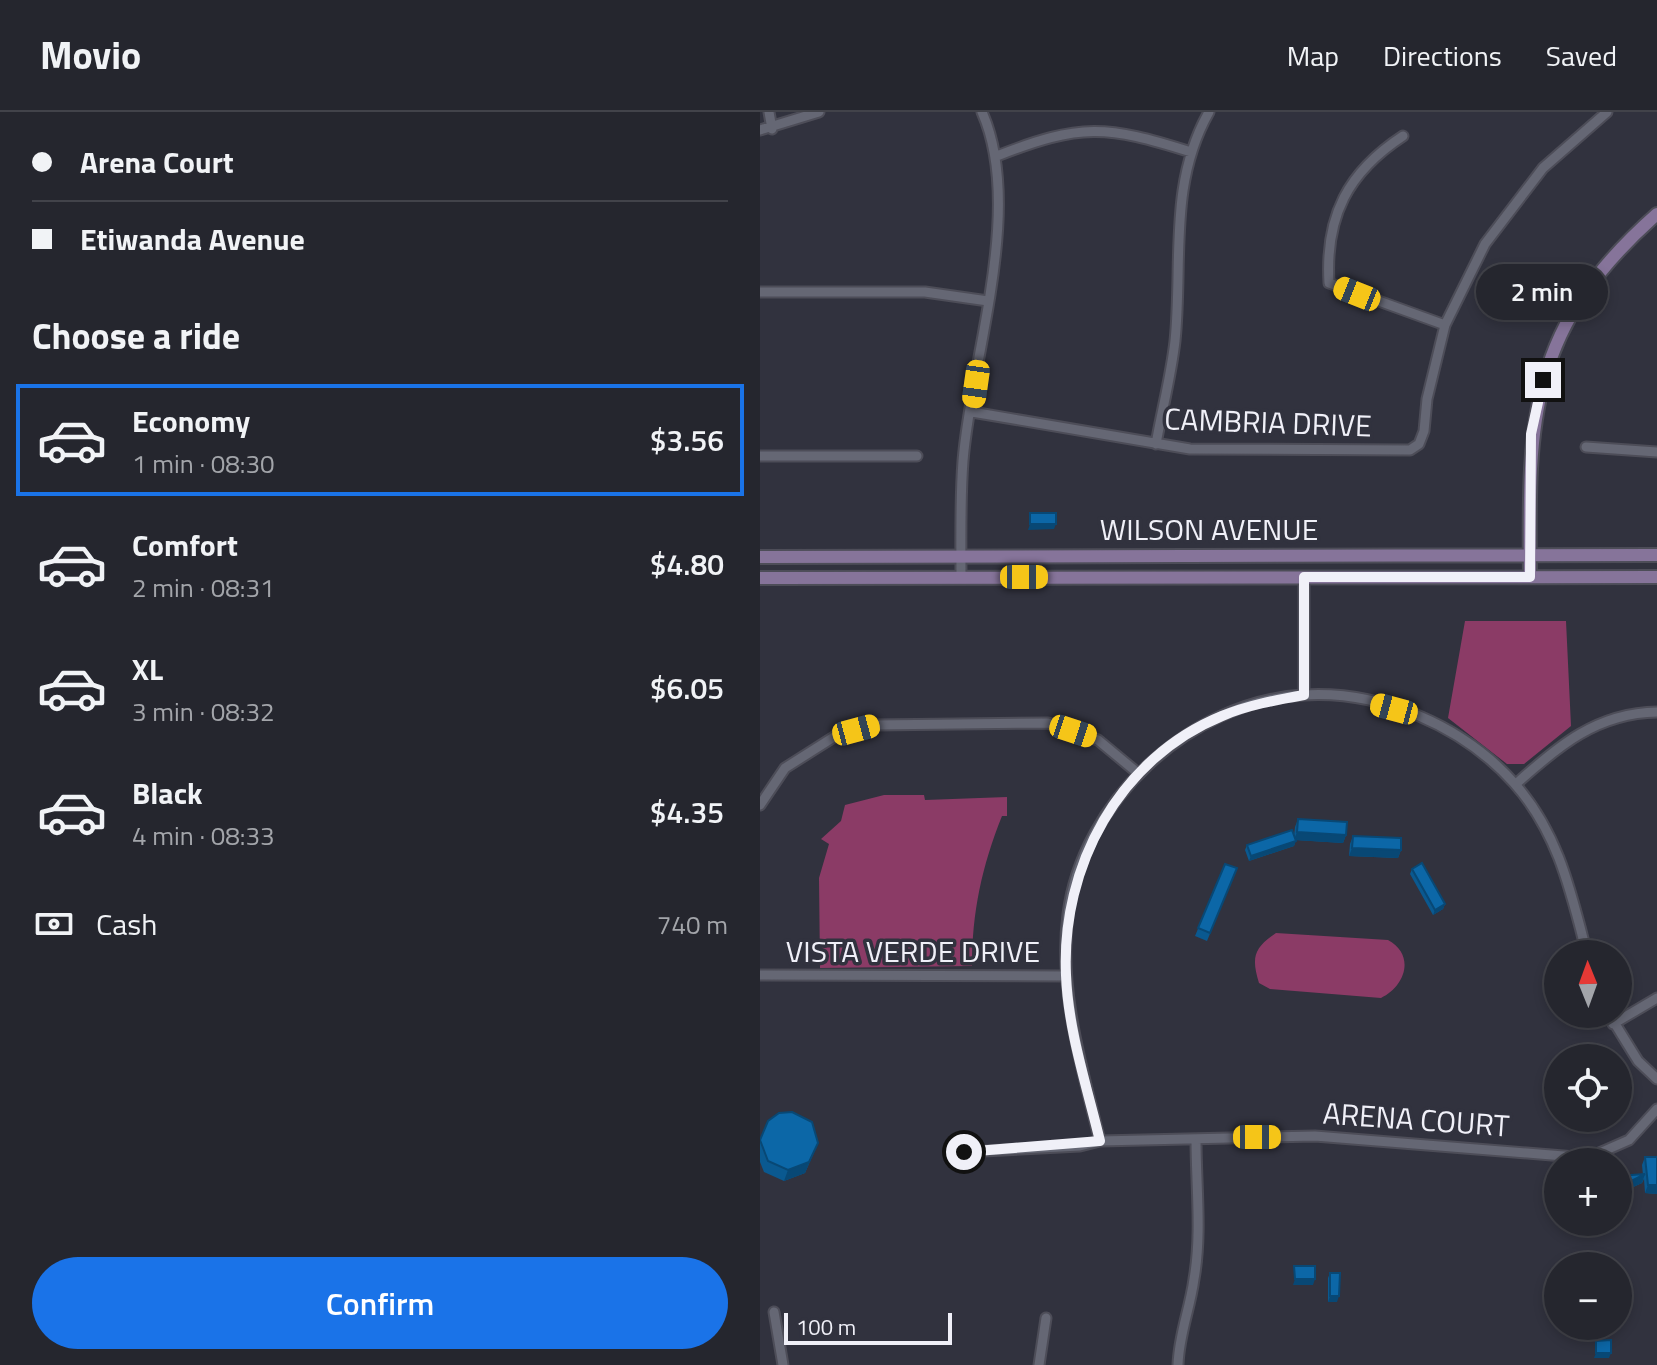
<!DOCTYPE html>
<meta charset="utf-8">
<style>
:root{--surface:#25262e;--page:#31323a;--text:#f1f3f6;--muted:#a3a5aa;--line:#42434a;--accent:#1a73e8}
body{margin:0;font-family:"Titillium Web",sans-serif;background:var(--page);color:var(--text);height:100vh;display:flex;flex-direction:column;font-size:30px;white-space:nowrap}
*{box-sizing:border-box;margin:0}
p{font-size:26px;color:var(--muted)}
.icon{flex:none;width:44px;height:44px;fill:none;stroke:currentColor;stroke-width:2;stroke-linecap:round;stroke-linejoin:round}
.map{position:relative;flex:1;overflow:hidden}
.panel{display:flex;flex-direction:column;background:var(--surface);width:760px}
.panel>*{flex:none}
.banner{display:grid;align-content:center;height:176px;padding:0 32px;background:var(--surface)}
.needle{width:52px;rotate:359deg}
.fabs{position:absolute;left:784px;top:828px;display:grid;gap:16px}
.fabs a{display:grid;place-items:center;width:88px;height:88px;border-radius:50%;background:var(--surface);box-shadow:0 4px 12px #0003,0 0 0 2px var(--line);font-size:40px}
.scale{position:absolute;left:24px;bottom:20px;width:168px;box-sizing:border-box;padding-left:8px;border:4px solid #f0f0f8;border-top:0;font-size:22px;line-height:28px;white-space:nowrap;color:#f0f0f8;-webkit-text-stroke:6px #31323e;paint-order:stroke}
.end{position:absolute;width:36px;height:36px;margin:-18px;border:10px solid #f0f0f8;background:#111;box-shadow:0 0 0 4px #111}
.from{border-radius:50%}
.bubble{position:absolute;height:56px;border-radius:28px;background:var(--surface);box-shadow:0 4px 12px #0003,0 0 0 2px var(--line);font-size:26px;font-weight:600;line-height:56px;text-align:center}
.car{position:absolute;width:24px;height:48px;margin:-24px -12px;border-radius:10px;box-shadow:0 0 6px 2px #0007;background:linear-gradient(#f5c518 24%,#345 0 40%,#f5c518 0 76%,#345 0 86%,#f5c518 0)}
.banner b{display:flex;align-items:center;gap:28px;height:76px;font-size:30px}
.banner b+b{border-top:2px solid var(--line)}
.banner i{width:20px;height:20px;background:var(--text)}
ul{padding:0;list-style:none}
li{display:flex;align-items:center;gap:24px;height:112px;margin:0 16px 12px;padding:0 16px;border:4px solid transparent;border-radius:0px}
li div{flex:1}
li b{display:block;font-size:30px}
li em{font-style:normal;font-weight:600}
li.selected{border-color:var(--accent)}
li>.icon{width:72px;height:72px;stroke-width:1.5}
h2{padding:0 32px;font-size:36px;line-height:96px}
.pay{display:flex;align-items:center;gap:20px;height:88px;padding:0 32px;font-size:30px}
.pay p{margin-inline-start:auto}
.button{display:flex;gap:16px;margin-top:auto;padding:16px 32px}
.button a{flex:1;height:92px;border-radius:48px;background:var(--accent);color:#fff;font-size:32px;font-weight:600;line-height:92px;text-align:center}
header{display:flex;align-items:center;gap:48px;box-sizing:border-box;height:112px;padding:0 40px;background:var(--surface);border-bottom:2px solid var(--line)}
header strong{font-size:38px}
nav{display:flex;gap:44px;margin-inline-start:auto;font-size:28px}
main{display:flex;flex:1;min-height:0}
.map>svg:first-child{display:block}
.green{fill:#8b3b66}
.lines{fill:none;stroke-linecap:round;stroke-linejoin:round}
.street-casing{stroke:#4d4d58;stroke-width:13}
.secondary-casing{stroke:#4d4d58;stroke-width:16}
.street{stroke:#656774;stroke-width:9}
.secondary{stroke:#86749a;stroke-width:12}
.wall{fill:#0a5990}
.shaded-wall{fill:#084875}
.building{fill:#0c67a7;stroke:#084875;stroke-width:2}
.route{stroke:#f0f0f8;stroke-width:10}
.labels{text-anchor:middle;stroke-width:7;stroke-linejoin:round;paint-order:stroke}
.street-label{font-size:30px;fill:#f0f0f8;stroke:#31323e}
</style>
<header>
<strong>Movio</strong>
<nav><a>Map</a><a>Directions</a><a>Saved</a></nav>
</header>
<main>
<section class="panel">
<div class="banner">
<b><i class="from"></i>Arena Court</b>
<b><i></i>Etiwanda Avenue</b>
</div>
<h2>Choose a ride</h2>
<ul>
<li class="selected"><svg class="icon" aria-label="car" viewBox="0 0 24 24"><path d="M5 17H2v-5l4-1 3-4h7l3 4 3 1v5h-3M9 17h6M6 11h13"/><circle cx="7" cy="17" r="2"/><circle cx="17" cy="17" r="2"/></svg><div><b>Economy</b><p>1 min · 08:30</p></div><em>$3.56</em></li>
<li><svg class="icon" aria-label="car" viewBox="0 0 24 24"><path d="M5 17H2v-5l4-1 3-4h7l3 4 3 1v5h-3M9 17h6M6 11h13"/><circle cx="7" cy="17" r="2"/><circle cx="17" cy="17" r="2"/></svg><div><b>Comfort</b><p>2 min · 08:31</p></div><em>$4.80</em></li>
<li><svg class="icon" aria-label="car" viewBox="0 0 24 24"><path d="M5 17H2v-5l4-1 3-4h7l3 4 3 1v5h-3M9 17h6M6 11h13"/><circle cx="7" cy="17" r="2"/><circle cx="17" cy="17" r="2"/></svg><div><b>XL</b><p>3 min · 08:32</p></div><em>$6.05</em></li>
<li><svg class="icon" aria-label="car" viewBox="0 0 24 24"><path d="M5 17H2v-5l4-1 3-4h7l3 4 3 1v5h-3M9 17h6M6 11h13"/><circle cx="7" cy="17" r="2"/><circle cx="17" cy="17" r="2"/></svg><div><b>Black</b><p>4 min · 08:33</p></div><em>$4.35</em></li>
</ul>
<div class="pay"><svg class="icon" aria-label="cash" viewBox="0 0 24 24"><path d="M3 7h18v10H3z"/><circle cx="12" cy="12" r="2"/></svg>Cash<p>740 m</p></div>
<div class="button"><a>Confirm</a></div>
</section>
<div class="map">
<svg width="897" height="1253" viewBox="0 0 897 1253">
<rect width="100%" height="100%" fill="#31323e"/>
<path class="green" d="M705,509H806L811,614L764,652H747L688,606Z
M124,683H164L165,688L247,685V704H242C222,754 212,800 212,854L60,856L59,766L69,732L61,727L81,709L85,693Z
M516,821L628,828C656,843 645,875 621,886L510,877L499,871C491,845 494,836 516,821Z"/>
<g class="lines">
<defs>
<path id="street" d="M9,0L12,17
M0,18L59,0
M643,24C588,60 565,104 569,171L685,213
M237,44C321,11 346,13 431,40
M0,180H165L228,189
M212,300L430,337L650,338L659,332L664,319L667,287L685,213L725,132L783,56L847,0
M396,332C402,298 411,264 415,229C423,151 408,72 449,0
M826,335L897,340
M0,344H157
M544,465V583
M201,466C201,427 200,388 203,349C211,246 265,97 222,0
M756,672C798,634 837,601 897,600
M0,693L25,656L77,623L115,613L288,611L338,628L379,662
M0,863L306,864
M849,902L878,949L897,967
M853,912L897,886
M340,1029C322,956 298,878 308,802C322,690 429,590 543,583C621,578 703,614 754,671C798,720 811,780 827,842
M204,1040L320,1034L340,1029L555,1024L828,1046L869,1028L897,997
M14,1200L23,1253
M279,1253L286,1206
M418,1253C419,1222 430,1197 434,1167C442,1122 436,1073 436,1028"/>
<path id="secondary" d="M0,445L897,443
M770,465C768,305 769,215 897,102
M0,466L897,465"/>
</defs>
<use href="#street" class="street-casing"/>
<use href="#secondary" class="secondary-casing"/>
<use href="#street" class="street"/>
<use href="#secondary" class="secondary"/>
</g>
<path class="wall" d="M538,707L586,723L583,731L536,728L534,734L489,749L485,738L487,733L534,724L535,715Z
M593,724L641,738L638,746L589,744L590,732Z
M465,752L477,756L447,829L435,824Z
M652,757L685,792L683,797L673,803L650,762Z
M827,1006H845L833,1016L826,1007Z
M0,1028L58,1031L45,1061L24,1069L4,1060L0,1050Z
M885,1045L897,1082L885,1081L884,1067L882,1071L869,1077V1092L866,1100L858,1064L883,1063L882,1053Z
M797,1066L798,1097H795L794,1074Z
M570,1161L577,1190H568V1166Z"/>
<path class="shaded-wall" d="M270,412H296L294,417L268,418Z
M537,720L586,723L583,731L534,728Z
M536,729L534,734L489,749L491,744Z
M592,736L641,738L638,746L589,744Z
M685,792L683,797L673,803L675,798Z
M871,978L868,986L858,995V989Z
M839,1006H845L833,1016L836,1008Z
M58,1031L45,1061L24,1069L28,1058Z
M885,1062L882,1071L866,1078L869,1070Z
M888,1073H897V1082L885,1081Z
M858,1091L869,1092L866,1100L858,1099Z
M535,1167H555L553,1173H533Z
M570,1184H579L577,1190H568Z
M836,1241H851L849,1246H834Z"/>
<path class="building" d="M270,401H296V412H270Z
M538,707L587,710L586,723L537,720Z
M532,718L536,729L491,744L487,733Z
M593,724L641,726V738L592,736Z
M662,751L685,792L675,798L652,757Z
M465,752L477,756L450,821L438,816Z
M858,958L871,978L858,989Z
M32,1000L52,1010L58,1031L49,1050L28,1058L8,1049L0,1028L8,1009L19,1001Z
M885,1045H897V1073H888Z
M885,1062L869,1070V1092L858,1091V1064Z
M534,1154H555V1167H535Z
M570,1161H580L579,1184H570Z
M851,1228V1241H836V1229Z"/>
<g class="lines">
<path class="route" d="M204,1040L340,1029C327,975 308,918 306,863C301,755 359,646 462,604C488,593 516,588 544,583V465H770L771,322L783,268"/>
</g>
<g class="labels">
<g class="street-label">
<text transform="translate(508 311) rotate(2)" y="10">CAMBRIA DRIVE</text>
<text x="449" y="428">WILSON AVENUE</text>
<text x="153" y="850">VISTA VERDE DRIVE</text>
<text transform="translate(656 1008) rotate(4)" y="10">ARENA COURT</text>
</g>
</g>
</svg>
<div class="fabs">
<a><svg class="needle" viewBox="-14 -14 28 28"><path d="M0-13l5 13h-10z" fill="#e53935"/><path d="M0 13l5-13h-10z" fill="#a3a5aa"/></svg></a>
<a><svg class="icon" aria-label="locate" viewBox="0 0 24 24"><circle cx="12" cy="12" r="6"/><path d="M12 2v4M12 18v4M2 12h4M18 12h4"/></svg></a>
<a>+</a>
<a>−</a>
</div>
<div class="scale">100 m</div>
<i class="end from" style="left:204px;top:1040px"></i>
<i class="end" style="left:783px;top:268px"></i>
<div class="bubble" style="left:716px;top:152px;width:132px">2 min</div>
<i class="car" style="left:597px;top:182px;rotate:292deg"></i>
<i class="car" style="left:216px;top:272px;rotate:188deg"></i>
<i class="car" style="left:264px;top:465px;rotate:90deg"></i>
<i class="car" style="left:634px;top:597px;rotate:285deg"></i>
<i class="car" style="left:96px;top:618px;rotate:75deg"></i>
<i class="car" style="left:313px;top:619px;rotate:108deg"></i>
<i class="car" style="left:497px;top:1025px;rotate:90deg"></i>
</div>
</main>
